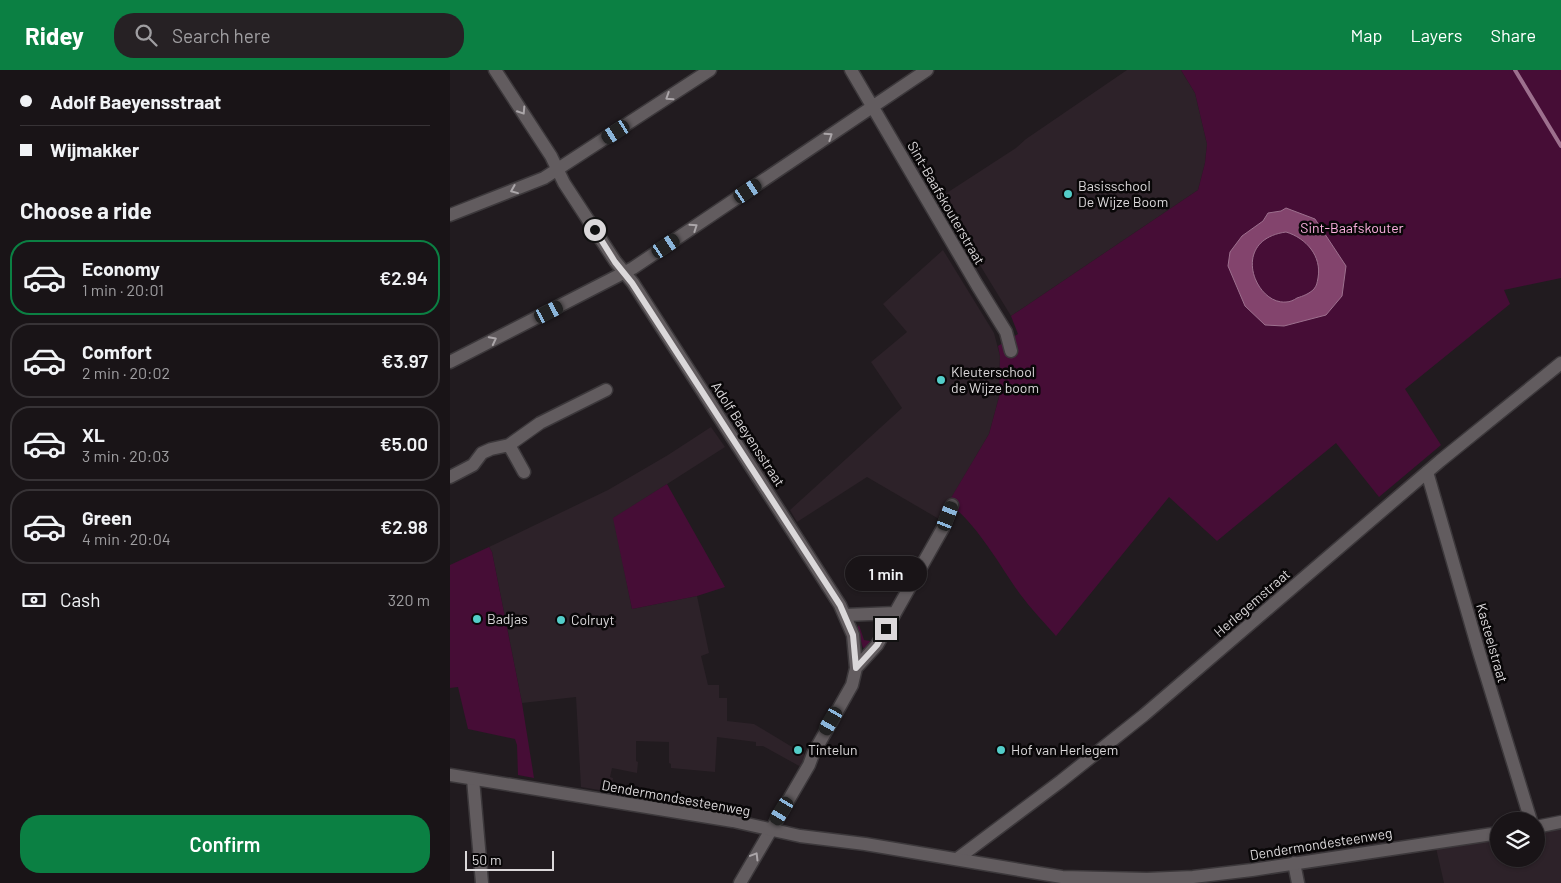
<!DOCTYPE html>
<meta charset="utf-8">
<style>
:root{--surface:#191417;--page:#262124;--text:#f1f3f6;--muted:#9f9ea1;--line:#373336;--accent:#0b8043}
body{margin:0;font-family:Barlow,sans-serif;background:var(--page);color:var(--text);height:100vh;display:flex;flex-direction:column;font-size:19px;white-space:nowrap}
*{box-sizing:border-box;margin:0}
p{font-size:16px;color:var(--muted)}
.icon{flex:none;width:28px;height:28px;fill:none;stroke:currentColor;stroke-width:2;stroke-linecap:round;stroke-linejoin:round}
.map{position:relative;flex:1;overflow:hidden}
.drawer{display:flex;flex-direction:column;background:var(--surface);width:450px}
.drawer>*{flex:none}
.banner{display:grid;align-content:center;height:110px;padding:0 20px;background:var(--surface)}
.tools{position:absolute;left:1040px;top:742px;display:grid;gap:10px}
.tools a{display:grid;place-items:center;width:55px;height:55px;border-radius:50%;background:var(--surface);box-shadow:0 1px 4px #0004,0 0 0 1px var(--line);font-size:25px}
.scale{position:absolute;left:15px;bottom:12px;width:89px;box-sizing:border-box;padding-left:5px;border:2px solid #dbd8da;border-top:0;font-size:14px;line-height:18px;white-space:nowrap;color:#dbd8da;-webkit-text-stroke:4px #090708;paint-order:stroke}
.end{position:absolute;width:22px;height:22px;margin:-11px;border:6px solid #dbd8da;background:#111;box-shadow:0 0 0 2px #111}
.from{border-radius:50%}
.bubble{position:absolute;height:35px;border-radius:18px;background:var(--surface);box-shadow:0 1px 4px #0004,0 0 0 1px var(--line);font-size:16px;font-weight:600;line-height:35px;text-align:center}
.car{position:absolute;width:15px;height:30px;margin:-15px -8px;border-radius:6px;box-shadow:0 0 4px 1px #0007;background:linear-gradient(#222 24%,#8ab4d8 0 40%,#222 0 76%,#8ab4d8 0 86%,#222 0)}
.banner b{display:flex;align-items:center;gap:18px;height:48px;font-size:19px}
.banner b+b{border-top:1px solid var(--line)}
.banner i{width:12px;height:12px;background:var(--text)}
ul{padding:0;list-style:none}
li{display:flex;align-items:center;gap:15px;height:75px;margin:0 10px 8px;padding:0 10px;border:2px solid var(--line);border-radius:20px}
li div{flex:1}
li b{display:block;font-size:19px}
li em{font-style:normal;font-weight:600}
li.on{border-color:var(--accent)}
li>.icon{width:45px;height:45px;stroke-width:1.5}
h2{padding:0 20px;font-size:22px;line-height:60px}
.pay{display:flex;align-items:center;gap:12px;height:55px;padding:0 20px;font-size:19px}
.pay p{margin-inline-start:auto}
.primary-button{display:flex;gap:10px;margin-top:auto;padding:10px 20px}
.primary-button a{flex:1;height:58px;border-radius:20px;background:var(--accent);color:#fff;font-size:20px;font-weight:600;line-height:58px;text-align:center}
header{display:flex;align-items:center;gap:30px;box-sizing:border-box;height:70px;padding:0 25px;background:var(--accent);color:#fff}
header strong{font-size:24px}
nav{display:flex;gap:28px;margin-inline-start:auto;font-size:18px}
.search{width:350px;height:45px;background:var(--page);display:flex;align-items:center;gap:12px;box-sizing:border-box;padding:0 18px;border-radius:20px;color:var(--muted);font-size:19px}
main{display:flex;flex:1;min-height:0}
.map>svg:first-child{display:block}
.built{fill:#2d2229}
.green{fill:#460d36}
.water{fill:#83446d;stroke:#9d708e;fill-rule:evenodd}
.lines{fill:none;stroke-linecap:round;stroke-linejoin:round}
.stream{stroke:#9d708e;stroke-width:4}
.minor-casing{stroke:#3c383b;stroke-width:15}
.tertiary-casing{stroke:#3c383b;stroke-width:15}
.secondary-casing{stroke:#3c383b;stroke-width:15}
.minor{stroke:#625c5f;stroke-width:12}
.tertiary{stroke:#625c5f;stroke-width:12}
.secondary{stroke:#625c5f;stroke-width:12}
.oneway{stroke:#aba6a9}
.route{stroke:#dbd8da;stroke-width:6}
.poi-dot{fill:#53cdc9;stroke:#090708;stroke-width:2}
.labels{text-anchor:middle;stroke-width:5;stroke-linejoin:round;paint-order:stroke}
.poi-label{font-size:14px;fill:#dbd8da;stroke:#090708;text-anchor:start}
.street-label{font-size:14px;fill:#dbd8da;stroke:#090708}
.park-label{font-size:14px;fill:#fbb0df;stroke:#090708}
</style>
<header>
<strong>Ridey</strong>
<div class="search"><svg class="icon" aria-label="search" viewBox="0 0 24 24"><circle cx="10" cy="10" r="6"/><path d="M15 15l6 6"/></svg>Search here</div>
<nav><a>Map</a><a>Layers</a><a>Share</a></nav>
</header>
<main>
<section class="drawer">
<div class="banner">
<b><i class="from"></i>Adolf Baeyensstraat</b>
<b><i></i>Wijmakker</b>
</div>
<h2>Choose a ride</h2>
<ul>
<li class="on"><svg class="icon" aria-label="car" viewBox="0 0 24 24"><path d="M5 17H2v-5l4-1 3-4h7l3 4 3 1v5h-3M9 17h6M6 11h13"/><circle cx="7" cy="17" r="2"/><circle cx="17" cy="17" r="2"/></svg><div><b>Economy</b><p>1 min · 20:01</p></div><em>€2.94</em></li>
<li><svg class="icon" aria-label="car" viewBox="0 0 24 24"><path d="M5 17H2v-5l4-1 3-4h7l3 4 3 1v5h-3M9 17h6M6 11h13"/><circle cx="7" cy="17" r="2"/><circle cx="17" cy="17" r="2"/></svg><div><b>Comfort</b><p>2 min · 20:02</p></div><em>€3.97</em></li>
<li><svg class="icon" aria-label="car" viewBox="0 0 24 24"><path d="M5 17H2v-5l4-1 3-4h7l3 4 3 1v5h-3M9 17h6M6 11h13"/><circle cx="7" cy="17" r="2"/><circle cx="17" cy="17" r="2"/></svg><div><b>XL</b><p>3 min · 20:03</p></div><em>€5.00</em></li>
<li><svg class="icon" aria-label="car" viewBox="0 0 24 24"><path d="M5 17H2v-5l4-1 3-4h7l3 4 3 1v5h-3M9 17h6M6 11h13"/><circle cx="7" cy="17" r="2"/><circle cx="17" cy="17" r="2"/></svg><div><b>Green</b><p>4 min · 20:04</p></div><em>€2.98</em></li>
</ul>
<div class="pay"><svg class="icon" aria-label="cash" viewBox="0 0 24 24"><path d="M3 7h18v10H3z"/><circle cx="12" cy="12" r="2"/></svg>Cash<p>320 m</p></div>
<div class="primary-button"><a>Confirm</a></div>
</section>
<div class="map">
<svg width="1111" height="813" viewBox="0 0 1111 813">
<rect width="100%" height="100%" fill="#211b1f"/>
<path class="built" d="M677,0H731L745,23L757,74L755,93L748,120L561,246L489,128L566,78L576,69Z
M493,180L544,263L550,286L549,327L539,364L489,449L417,407L347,452L340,440L452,338L421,292L457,262L433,234Z
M261,357L275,377L164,448L182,539L247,526L259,583L251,586L258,615H269V628H277V651L304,654L357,686L351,697L313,676H306V672L267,667L265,702L221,698V694L219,693V672L186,671V691L188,692L187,703L162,698L160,707L163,708L161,722L131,717L126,627L72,633L42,482L39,477L158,420L218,385Z
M1111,759V813H994L986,778L1049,769V789H1086V763Z"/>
<path class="green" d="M731,0H1111V208L1054,220L1060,234L955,319L991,375L929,427L886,373L767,471L719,427L606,566C594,552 581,539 570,524C550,496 526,452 498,433L539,364L549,327L550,286L548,276L568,264L561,246L748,120L755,93L757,74L745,23Z
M217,414L275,517L247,526L182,539L163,448Z
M39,477L42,482L72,633L84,708L68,705L67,675L65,669L18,659L8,617L0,618V495Z
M409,555L414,570L420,571L419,577L413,578L407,558Z"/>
<path class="water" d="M836,138L865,149L896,196L892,226L876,245L834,256L815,255L795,236L778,196L780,182L792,166L813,151L818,143L831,141ZM836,162C856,168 872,186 868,208C867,213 867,215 864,219C859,224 853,226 847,228C844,230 840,232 836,232C805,235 779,170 836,162Z"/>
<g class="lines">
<path class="stream" d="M1065,0L1111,76"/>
<defs>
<path id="minor" d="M45,0L101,86L114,113L165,191L183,213L390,535L403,565L406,598L402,615L363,684L359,695L321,760
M401,0L527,215L556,262L561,281
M0,145L94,108L260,0
M0,292L183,198L477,0
M59,375L90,353L156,320
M977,402L1029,582L1081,751
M0,407L23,395L32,383L41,379L59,375L74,402
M395,545L445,543
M406,598L427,575L493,458L502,435
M507,789L611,711L694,645L990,391L1111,293
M844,793L848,813"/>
<path id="tertiary" d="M23,709L32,813
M290,813L321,760"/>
<path id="secondary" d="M0,705L283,751L350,766L415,774L612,807L697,809L743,807L802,800L1049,763
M1086,757L1111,752"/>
</defs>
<use href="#minor" class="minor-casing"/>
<use href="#tertiary" class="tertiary-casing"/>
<use href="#secondary" class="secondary-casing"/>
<use href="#minor" class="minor"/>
<use href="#tertiary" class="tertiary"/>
<use href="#secondary" class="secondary"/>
</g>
<defs><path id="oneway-chevron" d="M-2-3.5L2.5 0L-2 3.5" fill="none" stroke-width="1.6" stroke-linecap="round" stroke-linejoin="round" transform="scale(1.25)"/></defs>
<g class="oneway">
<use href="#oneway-chevron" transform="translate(219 27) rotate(147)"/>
<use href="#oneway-chevron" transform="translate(72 41) rotate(57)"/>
<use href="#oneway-chevron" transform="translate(379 66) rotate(-34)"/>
<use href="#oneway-chevron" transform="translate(64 120) rotate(158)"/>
<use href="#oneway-chevron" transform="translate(244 157) rotate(-34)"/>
<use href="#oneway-chevron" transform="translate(43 270) rotate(-27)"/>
<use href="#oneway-chevron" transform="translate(305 786) rotate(-59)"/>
</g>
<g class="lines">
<path class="route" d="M145,160L165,192L182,213L390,535L403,565L406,598L427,575L436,559"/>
</g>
<g class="poi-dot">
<circle cx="618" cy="124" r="5"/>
<circle cx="491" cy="310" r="5"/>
<circle cx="27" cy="549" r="5"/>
<circle cx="111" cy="550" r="5"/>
<circle cx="348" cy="680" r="5"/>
<circle cx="551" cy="680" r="5"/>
</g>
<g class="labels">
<g class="poi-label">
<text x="628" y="121">Basisschool<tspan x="628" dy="16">De Wijze Boom</tspan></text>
<text x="501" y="307">Kleuterschool<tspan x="501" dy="16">de Wijze boom</tspan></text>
<text x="37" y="554">Badjas</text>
<text x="121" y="555">Colruyt</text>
<text x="358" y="685">Tintelun</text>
<text x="561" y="685">Hof van Herlegem</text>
</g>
<g class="street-label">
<text transform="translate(496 133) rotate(60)" y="5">Sint-Baafskouterstraat</text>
<text transform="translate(298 364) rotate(57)" y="5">Adolf Baeyensstraat</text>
<text transform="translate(802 533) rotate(-41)" y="5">Herlegemstraat</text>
<text transform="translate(1042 573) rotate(74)" y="5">Kasteelstraat</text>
<text transform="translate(226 728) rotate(10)" y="5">Dendermondsesteenweg</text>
<text transform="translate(871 774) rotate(-9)" y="5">Dendermondesteenweg</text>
</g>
<g class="park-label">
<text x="902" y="163">Sint-Baafskouter</text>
</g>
</g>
</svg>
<div class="tools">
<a><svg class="icon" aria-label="layers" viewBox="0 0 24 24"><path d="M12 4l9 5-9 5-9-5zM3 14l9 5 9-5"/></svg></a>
</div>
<div class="scale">50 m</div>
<i class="end from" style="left:145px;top:160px"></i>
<i class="end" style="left:436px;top:559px"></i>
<div class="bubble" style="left:395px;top:486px;width:82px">1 min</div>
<i class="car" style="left:166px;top:62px;rotate:237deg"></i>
<i class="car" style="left:298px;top:121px;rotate:56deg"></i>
<i class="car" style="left:216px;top:176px;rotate:56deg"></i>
<i class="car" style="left:99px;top:242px;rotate:63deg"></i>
<i class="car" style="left:498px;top:446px;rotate:21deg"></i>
<i class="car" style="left:381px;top:651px;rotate:210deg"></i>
<i class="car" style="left:332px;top:741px;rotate:211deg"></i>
</div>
</main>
